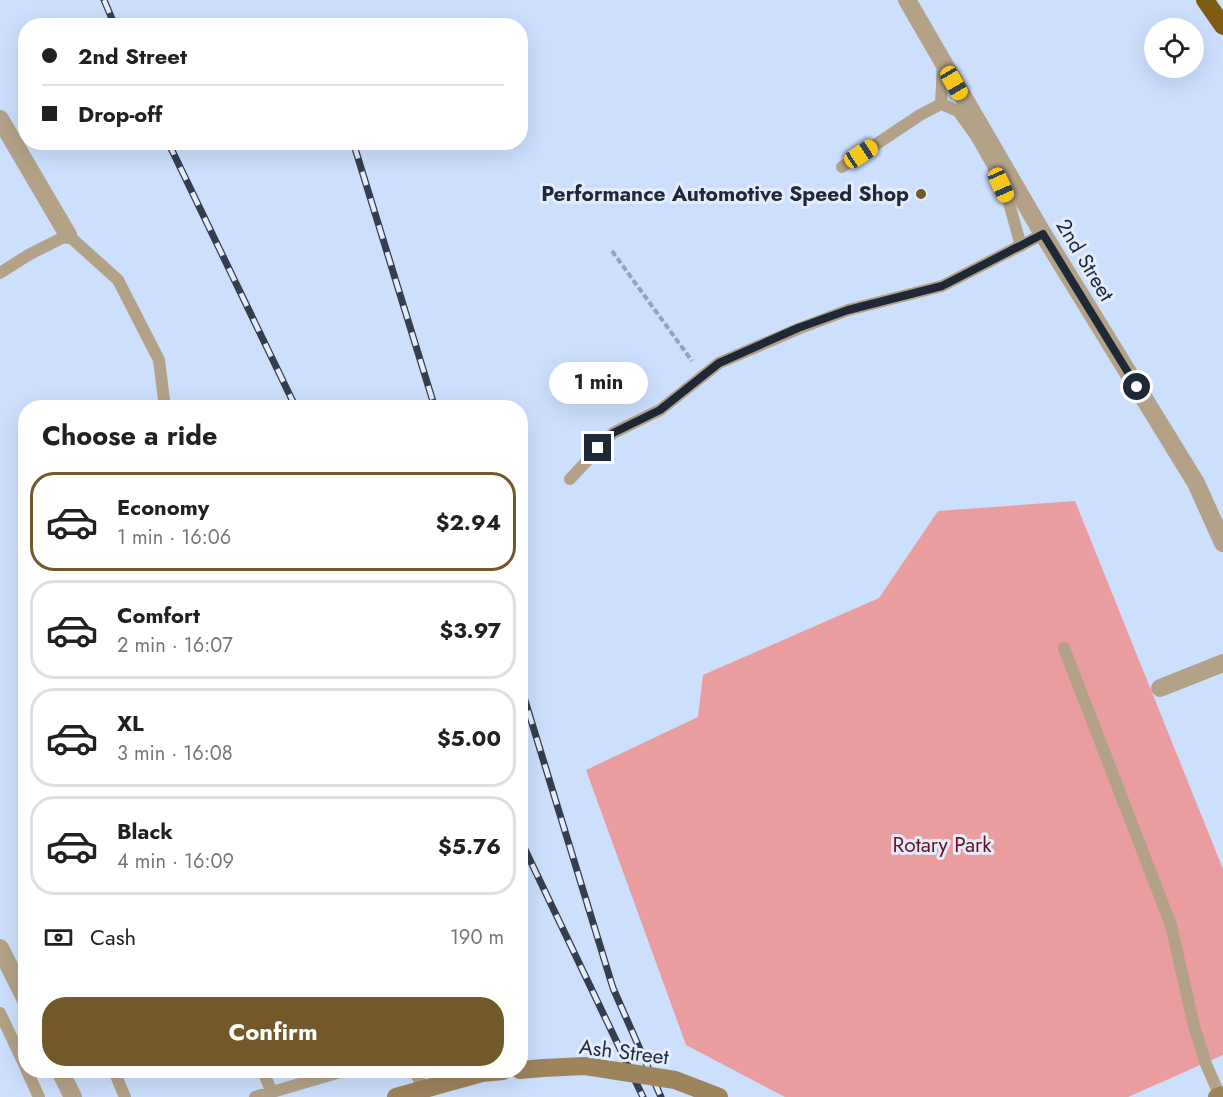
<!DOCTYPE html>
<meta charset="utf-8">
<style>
:root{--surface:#fff;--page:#f2f2f2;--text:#202124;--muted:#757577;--line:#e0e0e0;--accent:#73582a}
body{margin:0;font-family:Jost,sans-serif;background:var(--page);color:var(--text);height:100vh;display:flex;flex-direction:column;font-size:22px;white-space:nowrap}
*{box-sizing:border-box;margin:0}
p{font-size:20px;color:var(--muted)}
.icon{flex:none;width:33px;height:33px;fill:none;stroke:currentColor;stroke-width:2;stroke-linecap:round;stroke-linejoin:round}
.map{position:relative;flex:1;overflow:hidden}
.side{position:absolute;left:18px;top:400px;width:510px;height:678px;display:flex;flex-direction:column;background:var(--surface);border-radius:24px;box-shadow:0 6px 24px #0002}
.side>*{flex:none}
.hud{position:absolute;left:18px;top:18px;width:510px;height:132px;border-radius:24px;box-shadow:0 6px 24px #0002;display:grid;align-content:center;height:132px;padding:0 24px;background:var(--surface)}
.buttons{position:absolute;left:1144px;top:18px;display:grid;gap:12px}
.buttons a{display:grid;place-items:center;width:60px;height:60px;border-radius:50%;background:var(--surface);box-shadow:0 6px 24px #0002;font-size:30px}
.end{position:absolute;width:27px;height:27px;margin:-14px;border:8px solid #1f2836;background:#fff;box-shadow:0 0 0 3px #fff}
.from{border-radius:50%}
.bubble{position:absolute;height:42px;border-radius:21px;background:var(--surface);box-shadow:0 6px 24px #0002;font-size:20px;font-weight:700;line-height:42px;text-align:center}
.car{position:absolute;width:18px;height:36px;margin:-18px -9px;border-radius:8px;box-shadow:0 0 4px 2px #0007;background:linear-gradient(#f5c518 24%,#345 0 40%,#f5c518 0 76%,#345 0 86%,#f5c518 0)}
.hud b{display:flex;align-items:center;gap:21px;height:57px;font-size:22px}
.hud b+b{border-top:2px solid var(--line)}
.hud i{width:15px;height:15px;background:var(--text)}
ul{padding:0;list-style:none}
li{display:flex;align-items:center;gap:18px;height:99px;margin:0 12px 9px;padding:0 12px;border:3px solid var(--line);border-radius:24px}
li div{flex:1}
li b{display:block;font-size:22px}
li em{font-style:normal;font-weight:700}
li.current{border-color:var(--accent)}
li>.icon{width:54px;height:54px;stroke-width:1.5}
h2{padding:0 24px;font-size:27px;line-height:72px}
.pay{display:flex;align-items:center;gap:15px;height:66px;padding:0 24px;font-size:22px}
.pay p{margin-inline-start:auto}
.button{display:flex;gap:12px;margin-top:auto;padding:12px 24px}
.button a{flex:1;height:69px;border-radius:24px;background:var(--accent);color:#fff;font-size:24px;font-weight:700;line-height:69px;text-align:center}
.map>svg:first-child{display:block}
.green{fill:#ea9d9f}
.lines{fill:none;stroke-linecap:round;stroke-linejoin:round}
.path{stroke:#92a3bb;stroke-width:4;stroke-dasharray:6 3;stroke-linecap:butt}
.lane{stroke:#b3a287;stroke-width:12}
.street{stroke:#b3a287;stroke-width:18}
.secondary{stroke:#9e845b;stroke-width:18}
.highway{stroke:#805b13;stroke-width:18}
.rail-casing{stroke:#343e4e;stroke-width:7}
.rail{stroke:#e2ecfc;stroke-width:4.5;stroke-dasharray:14;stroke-linecap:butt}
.secondary-bridge{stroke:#9e845b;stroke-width:18}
.route{stroke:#1f2836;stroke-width:8}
.poi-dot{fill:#73582a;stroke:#e2ecfc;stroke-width:2}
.labels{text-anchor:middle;stroke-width:6;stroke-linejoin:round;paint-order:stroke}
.poi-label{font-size:21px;font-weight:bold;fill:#1f2836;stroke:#e2ecfc;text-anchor:end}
.street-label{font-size:21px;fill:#1f2836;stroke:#e2ecfc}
.park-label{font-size:21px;fill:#6c0f1f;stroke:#e2ecfc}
</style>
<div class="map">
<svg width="1223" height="1097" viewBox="0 0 1223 1097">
<rect width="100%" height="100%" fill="#cce0fe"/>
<path class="green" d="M1075,501L1223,869V1055L1128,1097H785L686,1045L586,770L698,717L703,675L879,598L938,511Z"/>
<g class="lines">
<path class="path" d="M612,251L692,361"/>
<path class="lane" d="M941,104L943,64
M842,167L920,115L941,104L958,111L976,136L993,166L1009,203L1021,246
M0,273L30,254L68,235L118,280L159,360L165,408
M570,479L613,433L660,410L719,363L798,329L848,310L942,286L1043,234
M1064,648L1171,925L1194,1026L1206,1064L1220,1096
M0,1013L26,1068
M27,1071L39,1097
M114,1071L125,1097
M263,1071L272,1093
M415,1071L423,1089
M255,1097L344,1071"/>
<path class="street" d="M907,0L1043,234L1196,483L1223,543
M0,119L68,235
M1160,688L1223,663
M0,948L26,1000
M60,1071L73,1097"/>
<path class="secondary" d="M520,1070L543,1068
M396,1097L482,1073L503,1071
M1217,1097L1223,1095"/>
<path class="highway" d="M1205,0L1223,26"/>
<defs>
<path id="rail" d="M104,0L115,26
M168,142L296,408
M354,145L435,408
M520,684L613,988L661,1097
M520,839L643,1097"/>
</defs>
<use href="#rail" class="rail-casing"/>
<use href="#rail" class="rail"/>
<path class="secondary-bridge" d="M543,1068L585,1066L675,1080L719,1097"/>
</g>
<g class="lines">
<path class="route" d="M598,448L613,433L660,410L719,363L798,328L848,310L942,286L1043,234L1137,387"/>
</g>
<circle class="poi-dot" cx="921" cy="194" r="6"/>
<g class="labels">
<g class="poi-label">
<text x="909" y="201">Performance Automotive Speed Shop</text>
</g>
<g class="street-label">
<text transform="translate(1085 260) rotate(59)" y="7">2nd Street</text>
<text transform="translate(624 1052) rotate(7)" y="7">Ash Street</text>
</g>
<g class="park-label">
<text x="942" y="852">Rotary Park</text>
</g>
</g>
</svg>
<div class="buttons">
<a><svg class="icon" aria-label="locate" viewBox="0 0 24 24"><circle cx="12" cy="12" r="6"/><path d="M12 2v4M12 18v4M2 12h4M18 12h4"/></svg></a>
</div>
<i class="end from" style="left:1137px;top:387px"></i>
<i class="end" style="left:598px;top:448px"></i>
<div class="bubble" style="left:549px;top:362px;width:99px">1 min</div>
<i class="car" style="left:954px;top:83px;rotate:150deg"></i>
<i class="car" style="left:861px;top:154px;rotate:57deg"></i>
<i class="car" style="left:1001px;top:185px;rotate:156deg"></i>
<div class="hud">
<b><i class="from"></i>2nd Street</b>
<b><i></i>Drop-off</b>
</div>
<section class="side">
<h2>Choose a ride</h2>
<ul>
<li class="current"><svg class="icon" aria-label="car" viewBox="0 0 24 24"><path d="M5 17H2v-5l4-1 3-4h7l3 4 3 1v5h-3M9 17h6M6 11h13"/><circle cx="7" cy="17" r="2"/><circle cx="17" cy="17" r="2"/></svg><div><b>Economy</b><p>1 min · 16:06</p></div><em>$2.94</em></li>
<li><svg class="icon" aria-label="car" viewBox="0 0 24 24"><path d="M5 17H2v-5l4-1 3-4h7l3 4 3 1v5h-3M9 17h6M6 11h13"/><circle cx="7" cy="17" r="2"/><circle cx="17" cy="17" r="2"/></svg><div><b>Comfort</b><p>2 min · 16:07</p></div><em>$3.97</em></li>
<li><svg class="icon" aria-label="car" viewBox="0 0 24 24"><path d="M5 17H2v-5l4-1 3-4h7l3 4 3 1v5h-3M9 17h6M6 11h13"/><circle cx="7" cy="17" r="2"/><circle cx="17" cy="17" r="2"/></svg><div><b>XL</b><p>3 min · 16:08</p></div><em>$5.00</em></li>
<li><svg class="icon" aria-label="car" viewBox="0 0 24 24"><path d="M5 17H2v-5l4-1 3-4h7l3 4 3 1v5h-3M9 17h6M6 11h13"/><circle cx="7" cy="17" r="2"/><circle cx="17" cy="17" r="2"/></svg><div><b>Black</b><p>4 min · 16:09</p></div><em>$5.76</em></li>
</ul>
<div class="pay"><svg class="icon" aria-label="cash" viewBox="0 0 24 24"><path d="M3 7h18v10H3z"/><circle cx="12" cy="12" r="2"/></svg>Cash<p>190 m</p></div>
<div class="button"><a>Confirm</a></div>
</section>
</div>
